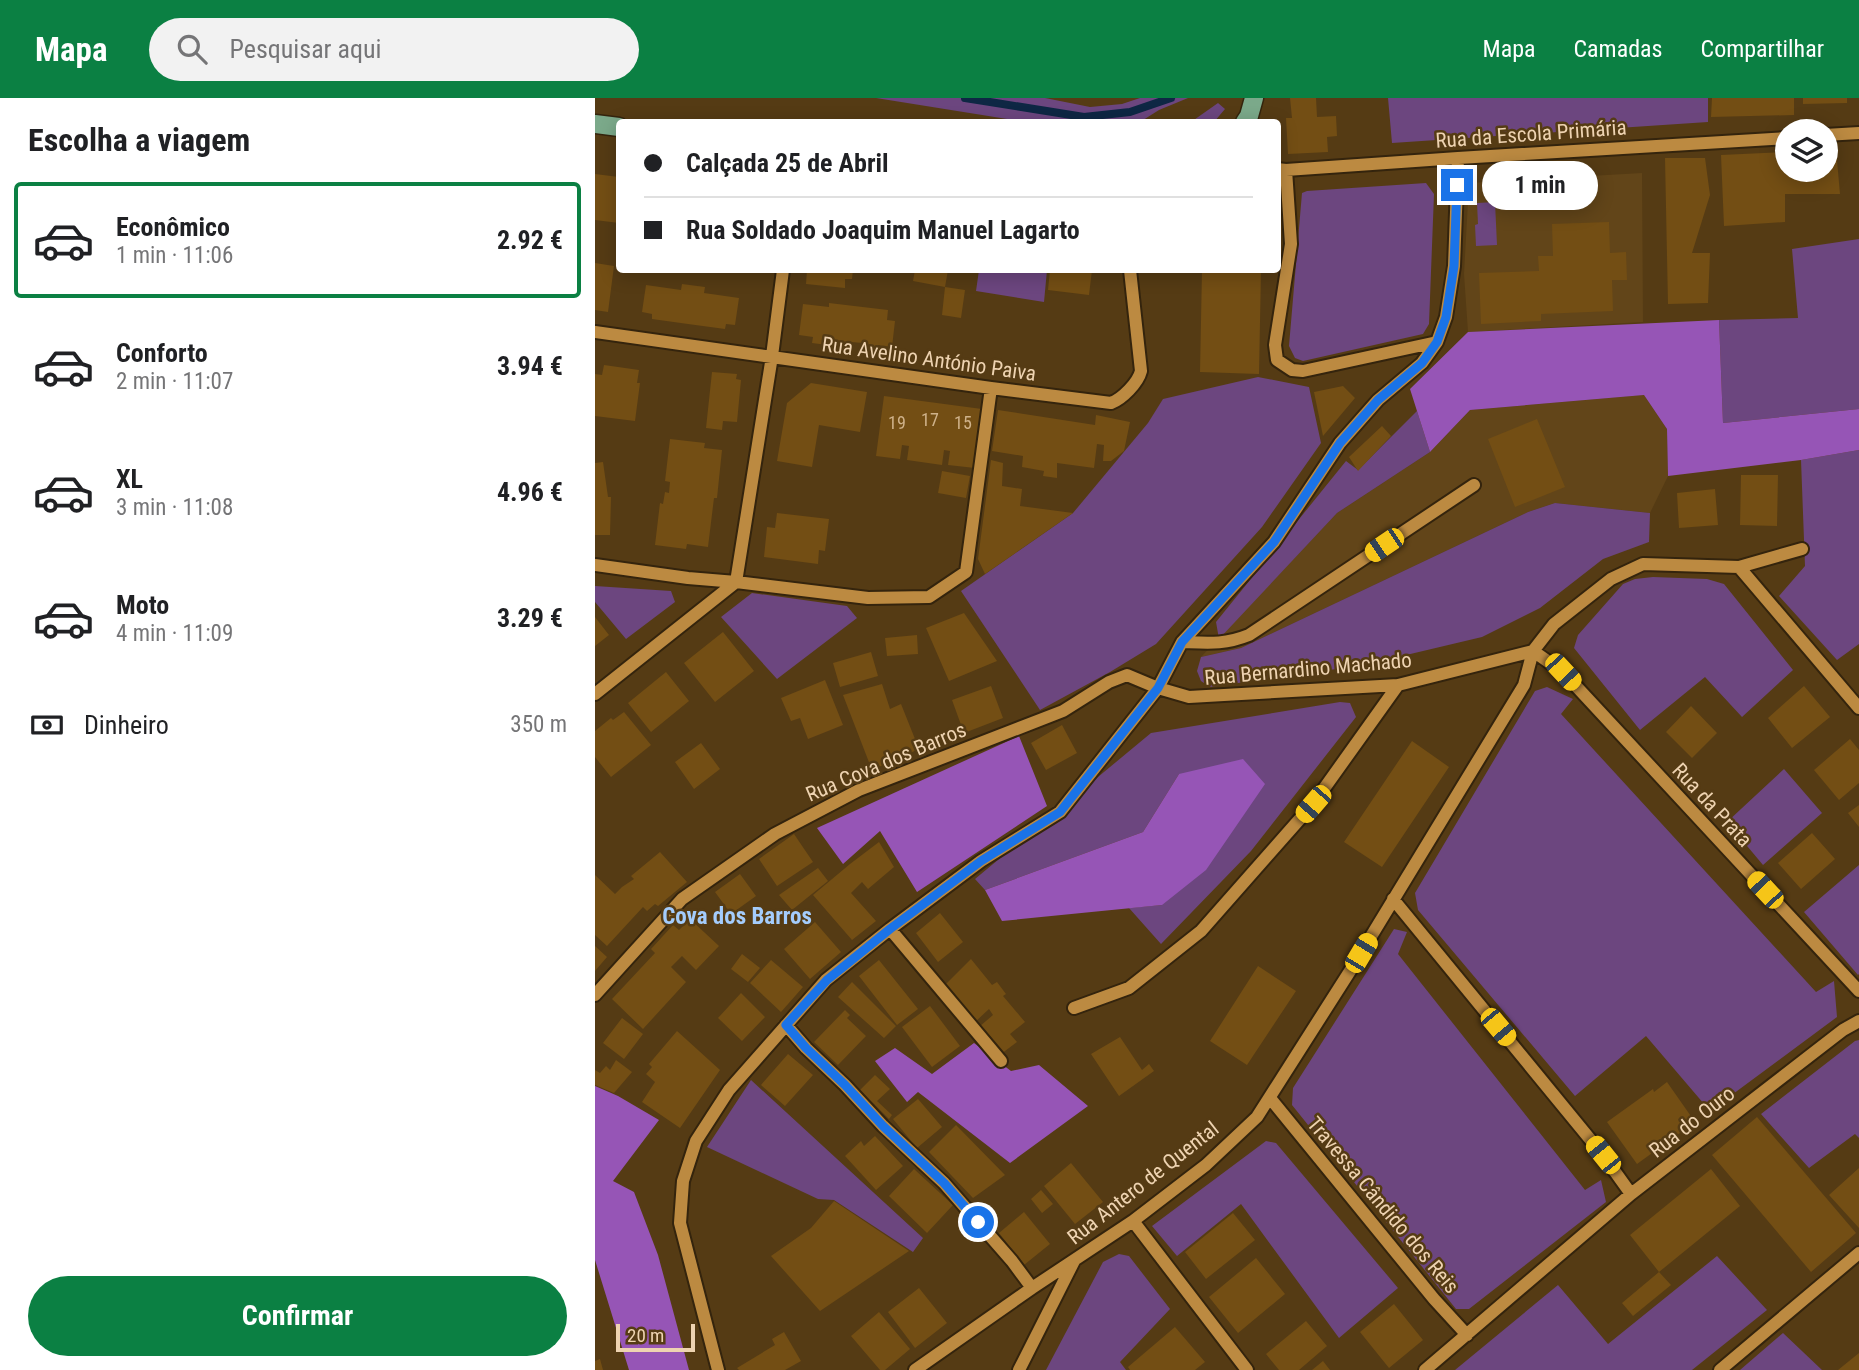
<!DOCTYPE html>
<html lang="pt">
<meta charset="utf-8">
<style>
:root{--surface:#fff;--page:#f2f2f2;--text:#202124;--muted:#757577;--line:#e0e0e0;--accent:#0b8043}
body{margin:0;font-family:"Roboto Condensed",sans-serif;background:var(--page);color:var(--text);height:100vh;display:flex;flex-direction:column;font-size:26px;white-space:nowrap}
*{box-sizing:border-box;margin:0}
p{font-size:23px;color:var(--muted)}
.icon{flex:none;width:38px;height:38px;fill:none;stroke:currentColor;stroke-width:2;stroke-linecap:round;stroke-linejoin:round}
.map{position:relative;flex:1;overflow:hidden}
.drawer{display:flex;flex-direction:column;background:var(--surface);width:595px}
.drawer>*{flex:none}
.guide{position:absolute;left:21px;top:21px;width:665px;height:154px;border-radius:7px;box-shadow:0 4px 18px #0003;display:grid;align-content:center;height:154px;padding:0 28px;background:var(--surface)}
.fabs{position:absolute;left:1180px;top:21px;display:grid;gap:14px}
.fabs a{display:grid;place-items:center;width:63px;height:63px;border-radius:50%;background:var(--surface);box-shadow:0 4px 18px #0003;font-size:35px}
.scale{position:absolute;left:21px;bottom:18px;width:79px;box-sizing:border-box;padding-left:7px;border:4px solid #eed3b1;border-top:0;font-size:19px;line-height:24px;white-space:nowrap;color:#eed3b1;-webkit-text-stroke:5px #553b14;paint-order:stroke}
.end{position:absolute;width:32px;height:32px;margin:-16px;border:9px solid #1a73e8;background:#fff;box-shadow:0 0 0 4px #fff}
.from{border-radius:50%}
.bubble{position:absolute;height:49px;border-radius:24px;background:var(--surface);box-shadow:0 4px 18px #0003;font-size:23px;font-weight:700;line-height:49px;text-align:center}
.car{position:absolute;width:21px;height:42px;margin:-21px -10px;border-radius:9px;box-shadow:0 0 5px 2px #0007;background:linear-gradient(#f5c518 24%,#345 0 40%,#f5c518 0 76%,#345 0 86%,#f5c518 0)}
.guide b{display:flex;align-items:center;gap:24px;height:66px;font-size:26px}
.guide b+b{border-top:2px solid var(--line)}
.guide i{width:18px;height:18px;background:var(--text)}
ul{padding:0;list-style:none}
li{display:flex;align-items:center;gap:21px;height:116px;margin:0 14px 10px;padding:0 14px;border:4px solid transparent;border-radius:7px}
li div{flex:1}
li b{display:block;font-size:26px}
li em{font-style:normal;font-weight:700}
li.selected{border-color:var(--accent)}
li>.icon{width:63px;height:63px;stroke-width:1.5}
h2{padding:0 28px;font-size:32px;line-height:84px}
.pay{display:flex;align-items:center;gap:18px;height:77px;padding:0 28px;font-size:26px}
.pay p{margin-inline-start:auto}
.primary-button{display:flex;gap:14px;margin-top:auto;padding:14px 28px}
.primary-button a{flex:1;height:80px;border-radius:42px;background:var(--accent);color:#fff;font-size:28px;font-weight:700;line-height:80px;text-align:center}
header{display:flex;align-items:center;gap:42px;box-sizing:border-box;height:98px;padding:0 35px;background:var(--accent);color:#fff}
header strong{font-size:33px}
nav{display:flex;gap:38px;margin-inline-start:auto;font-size:24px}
.search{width:490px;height:63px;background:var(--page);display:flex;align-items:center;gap:18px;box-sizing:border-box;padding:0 24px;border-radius:38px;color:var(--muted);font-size:26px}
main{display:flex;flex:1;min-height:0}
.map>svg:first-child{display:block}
.built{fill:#624519}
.green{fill:#6c467f}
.forest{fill:#9655b6}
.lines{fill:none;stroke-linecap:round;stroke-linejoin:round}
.stream{stroke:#0e2744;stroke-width:8}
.building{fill:#734e14}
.minor-casing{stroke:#34240d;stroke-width:16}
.major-casing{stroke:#34240d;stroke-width:21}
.minor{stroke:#bc8a41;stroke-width:12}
.major{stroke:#7ba98a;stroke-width:18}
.route{stroke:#1a73e8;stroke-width:9}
.labels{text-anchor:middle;stroke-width:5;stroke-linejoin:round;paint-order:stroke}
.number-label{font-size:18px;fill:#cfb28a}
.street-label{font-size:21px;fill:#eed3b1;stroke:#553b14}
.neighbourhood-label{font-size:23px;font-weight:bold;fill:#a4ccfc;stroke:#553b14}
</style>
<header>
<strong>Mapa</strong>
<div class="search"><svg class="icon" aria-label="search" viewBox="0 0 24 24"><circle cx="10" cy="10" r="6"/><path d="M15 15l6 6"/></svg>Pesquisar aqui</div>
<nav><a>Mapa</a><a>Camadas</a><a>Compartilhar</a></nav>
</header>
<main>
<section class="drawer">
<h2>Escolha a viagem</h2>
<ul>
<li class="selected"><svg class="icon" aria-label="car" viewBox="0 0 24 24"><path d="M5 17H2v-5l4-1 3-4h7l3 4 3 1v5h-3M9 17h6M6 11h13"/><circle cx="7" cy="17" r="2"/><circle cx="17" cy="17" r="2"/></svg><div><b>Econômico</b><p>1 min · 11:06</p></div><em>2.92 €</em></li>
<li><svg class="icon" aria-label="car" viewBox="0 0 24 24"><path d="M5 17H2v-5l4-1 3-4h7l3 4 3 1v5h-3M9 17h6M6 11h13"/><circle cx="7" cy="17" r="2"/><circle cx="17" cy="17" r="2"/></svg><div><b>Conforto</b><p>2 min · 11:07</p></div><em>3.94 €</em></li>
<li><svg class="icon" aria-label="car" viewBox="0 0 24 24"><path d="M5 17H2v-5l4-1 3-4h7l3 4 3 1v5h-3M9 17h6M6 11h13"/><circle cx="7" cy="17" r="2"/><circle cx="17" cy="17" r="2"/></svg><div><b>XL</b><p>3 min · 11:08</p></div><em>4.96 €</em></li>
<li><svg class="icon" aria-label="car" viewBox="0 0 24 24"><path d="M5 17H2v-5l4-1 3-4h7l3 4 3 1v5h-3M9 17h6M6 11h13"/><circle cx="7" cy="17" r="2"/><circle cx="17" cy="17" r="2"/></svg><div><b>Moto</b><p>4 min · 11:09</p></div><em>3.29 €</em></li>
</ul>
<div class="pay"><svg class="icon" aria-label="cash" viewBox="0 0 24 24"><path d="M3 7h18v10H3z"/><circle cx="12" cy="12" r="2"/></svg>Dinheiro<p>350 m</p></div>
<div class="primary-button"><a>Confirmar</a></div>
</section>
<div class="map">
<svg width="1264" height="1272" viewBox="0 0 1264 1272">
<rect width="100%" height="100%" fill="#553b14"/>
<path class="built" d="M1047,75L1048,224L873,234L869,176L874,85Z
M1049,297L1072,331L1073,378L1055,415L960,405L933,414L646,550L606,559L742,415L835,354L875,312Z"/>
<path class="green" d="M281,0H450L495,9L527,6L545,0H593L564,12L545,24H430Z
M793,0H1113V24L797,45Z
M623,5L630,11L619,24H596Z
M831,85L839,96L834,226L828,236L708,263L700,260L694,248L707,95L712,93Z
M900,104L902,147L881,148L880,127L883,126L882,105Z
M1264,141V311L1128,325L1124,222L1203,220L1197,151Z
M384,172H452L449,204L381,193Z
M663,279L714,289L726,345L667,429L561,546L515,574L445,612L366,493L478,415L553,325L568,301Z
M822,313L835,354L742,415L624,541L621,524L751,363L763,372Z
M1264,352V546L1242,562L1184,498L1210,468L1206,362Z
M960,405L1055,415L1054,444L1008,461L945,510L887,539L769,567L615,589L606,583L602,573L606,559L646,550L933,414Z
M1058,479L1112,481L1129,486L1198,572L1147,619L1110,579L1045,632L979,550L983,537L1028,486L1040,481Z
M0,488L76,493L80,504L31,541L0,504Z
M157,495L252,508L262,520L182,581L126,519Z
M952,589L978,601L966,616L1221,894L1239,883L1242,919L1115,1013L1051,938L980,998L823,812L820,795L940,593Z
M745,604L755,605L761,619L656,753L566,846L534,810L567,807L584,676L548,734L390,792L380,781L556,635Z
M1189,671L1227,715L1168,767L1132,724Z
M1264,767V876L1263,877L1209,814Z
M799,831L812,834L803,856L990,1092L1006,1082L1011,1104L874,1211H861L697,1007L698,990Z
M1264,942V1040L1260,1036L1214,1070L1166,1016L1260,943Z
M156,982L328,1140L318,1154L239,1102L223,1101L112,1049Z
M671,1043L681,1045L803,1190L744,1240L646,1106L582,1158L557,1128Z
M524,1156L534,1158L575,1211L525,1264L531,1272H451L508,1164Z
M1122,1158L1172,1212L1097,1272H860L963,1187L1013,1246Z
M1188,1235L1227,1272H1145Z"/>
<path class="forest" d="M1124,222L1128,325L1264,311V352L1206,362L1073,378L1072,331L1049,297L875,312L835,354L815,291L873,234Z
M424,638L452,708L322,794L285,733L248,766L222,730Z
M648,661L670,686L611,772L567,807L407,823L390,792L548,734L584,676Z
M379,945L416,973L444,967L493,1008L415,1065L323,994L312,1004L280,963L300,950L337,976Z
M0,988L23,998L64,1022L18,1083L39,1094L63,1157L94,1272H34L0,1162Z"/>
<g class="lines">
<path class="stream" d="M370,0L489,19L535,14L576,0"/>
</g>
<path class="building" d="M695,0H721L722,19L741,18L742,38L732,39L733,54L693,56L691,20H697Z
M1117,0H1199V17L1116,19Z
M1208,0H1252V5L1208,6Z
M1241,51L1245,96H1190V124L1129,128L1126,57L1192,54V72H1230V52Z
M1070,60H1110L1115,97L1097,155H1115L1113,205L1073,206Z
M0,76L24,79V125L0,122Z
M1014,124L1015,155L1031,154L1032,182H1017L1018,213L946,216V223L886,226L884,175L944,173L943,158H958L957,126Z
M0,165L19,168L13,214L0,212Z
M212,172H258L257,181H250V190L211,186Z
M320,172H353L350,189L318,183Z
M455,172H497L494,197L453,192Z
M607,172H666L664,276L605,274Z
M87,186L110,189L109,195L144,200L140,227L131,226L130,231L93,226L57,221V216L47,214L51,187L86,192Z
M350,189L370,192L366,220L347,217Z
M234,205L293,212L292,222L300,223L297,249L283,247L282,254L268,252V245L256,244L255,250L217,245L218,239L204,237L208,206L234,209Z
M9,267L44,272L42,285H45L40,323L0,318V276L7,277Z
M117,274L142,276L141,281L146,282L142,324L128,323L127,332L111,330Z
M216,285L272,294L265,334L224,327L217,369L182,363L192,305Z
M748,288L760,300L728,338L719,294Z
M289,298L387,311L380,370L353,367L355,353L349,352L347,367L312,362L314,348L307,347L305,361L281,358Z
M403,312L500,327L501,317L535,324L529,353L516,363H508L509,347L502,346L499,370L462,365V380L448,378L449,373L427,369L428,358L397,353Z
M942,321L970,389L920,409L893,341Z
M787,328L796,338L763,373L754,359Z
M75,341L110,345L109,350L127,352L122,400H119L113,449L92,446L91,451L60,447L65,405L68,406L70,394L74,395L75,384L70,383Z
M396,362L408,365L407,388L427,391L425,408L478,415L390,476L383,461Z
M8,364L13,399H16L15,437H0V365Z
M347,373L375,378L371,400L343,395Z
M1146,377H1183L1182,428L1145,427Z
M1120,391L1123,427L1084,430L1082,395Z
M182,415L234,421L230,453L224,452L223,466L169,459L172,429L180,430Z
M369,515L402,563L354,583L331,530Z
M0,519L14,537L0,548Z
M128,534L159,573L120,604L89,565Z
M322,537L323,556L292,558L290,540Z
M276,554L283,578L245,589L238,565Z
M71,574L94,603L56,634L33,605Z
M230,582L248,627L213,641L205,620L196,623L186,600Z
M287,586L295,611L306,606L324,651L277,672L248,597Z
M396,588L408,620L369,635L357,602Z
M1209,588L1235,619L1197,650L1173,620Z
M1096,608L1122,635L1097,660L1071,634Z
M29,614L56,647L16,679L0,659V633L16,620L18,622Z
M467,627L482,655L451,672L436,645Z
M1255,641L1264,652V685L1244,702L1219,672Z
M817,643L854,669L787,769L749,744Z
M106,645L125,671L99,691L80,664Z
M1264,707V729L1253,715Z
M1217,735L1240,761L1206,791L1183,765Z
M199,736L218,764L182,788L164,761Z
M284,744L299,769L273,791L267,784L256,795L281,823L257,842L218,797L255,766Z
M65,754L92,784L63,808L60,806L52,813L48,809L12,848L0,837V777L20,796L27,789L39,781L36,778Z
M223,770L233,783L197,812L184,797Z
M145,776L161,798L136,816L120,794Z
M345,815L368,844L343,864L321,835Z
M95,821L124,848L101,872L87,858L76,869L91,884L48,931L17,901L60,855L56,851L78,827L84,832Z
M220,824L246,854L215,881L189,851Z
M0,848L12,859L0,873Z
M147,856L165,870L153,884L136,871Z
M376,861L397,887L402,884L411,896L408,898L430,924L415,936L422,944L406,956L384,929L398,917L394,911L379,925L349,888Z
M176,862L208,889L186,914L155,885Z
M284,862L323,911L302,927L264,878Z
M663,868L701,893L652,967L615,943Z
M257,884L301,928L289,940L243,899Z
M146,895L170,919L147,943L123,920Z
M335,908L365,948L337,969L307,929Z
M250,912L255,917L252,920L271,938L243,967L219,944Z
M27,920L48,936L29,961L8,945Z
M82,933L125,972L85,1030L47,1004L60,984L51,976L57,969L54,966Z
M525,939L547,972L554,966L559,973L524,998L496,956Z
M193,956L218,977L190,1008L166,987Z
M21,962L37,974L19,995L0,987V972L5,975L11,968L15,972Z
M280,977L295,991L282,1003L297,1017L294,1021L265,992Z
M1072,984L1100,1024L1042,1066L1012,1024L1058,991L1059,994Z
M323,1001L347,1029L322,1050L298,1021Z
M1162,1019L1261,1135L1216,1174L1117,1057Z
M361,1027L410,1077L378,1100L334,1054Z
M280,1038L308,1068L281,1092L250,1058L266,1043L269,1048Z
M476,1065L508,1104L480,1126L449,1088Z
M1264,1070V1130L1234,1097Z
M319,1071L358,1107L332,1135L294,1098Z
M1116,1071L1145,1108L1064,1174L1035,1137Z
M446,1092L458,1106L447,1115L436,1101Z
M239,1103L314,1153L225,1213L176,1158L216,1130Z
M429,1114L455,1146L429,1167L404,1135Z
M638,1115L660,1142L611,1181L590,1154Z
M661,1160L690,1196L643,1235L614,1199Z
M1064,1174L1076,1187L1038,1218L1027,1205Z
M324,1190L352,1225L320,1250L293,1214Z
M799,1206L828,1242L794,1270L765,1234Z
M284,1214L315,1251L290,1272H285L256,1238Z
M711,1223L732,1248L704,1272H684L671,1256Z
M580,1229L610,1264L600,1272H535L533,1269Z
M189,1234L206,1263L190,1272H144L142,1270L180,1247L177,1241Z
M1264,1255V1272H1243Z
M5,1261L8,1272H0V1263Z
M728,1263L735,1272H717Z"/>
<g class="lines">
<defs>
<path id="minor" d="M1230,37L1264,35
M682,71L691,72L863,60L1192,40
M691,72L696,146L680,247L682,262L697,272L708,273L842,244
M0,234L396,290L516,305C527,301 543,285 546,273L535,172
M0,467L93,480L141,484L273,500L334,499L371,474L396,290
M1144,469L1264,610
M587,544C613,545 629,547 654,537L879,387
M0,596L141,484L177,258L188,172
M798,801L1008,1057L1036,1096
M295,831L406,963
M0,897L87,801L180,736L264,692L468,613L514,584L532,577L563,590L594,599L803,587L938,553L959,526L1016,481L1048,466L1144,469L1207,451
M479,910L534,890L606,833L718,706L803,587
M191,927L211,950L250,987L288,1028L349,1085L417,1163L437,1190
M675,1000L839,1201L872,1237
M538,1123L652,1272
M123,1272L85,1125L88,1083L101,1043L134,992L231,882L295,831L386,763L465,714L563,590L587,544L679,444L745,345L783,302L827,265L842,244L851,219L859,168L863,60
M320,1272L437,1190L538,1123L611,1067L662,1019L755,873L929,587L938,553L968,574L1264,893
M424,1272L479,1163
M830,1272L1036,1096L1248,932L1264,923
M1125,1272L1264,1155"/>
<path id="major" d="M650,24L654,18L659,0
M0,26L24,29"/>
</defs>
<use href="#minor" class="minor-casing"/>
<use href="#major" class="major-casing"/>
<use href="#minor" class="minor"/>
<use href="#major" class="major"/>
</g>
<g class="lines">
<path class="route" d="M383,1124L349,1085L288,1028L250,987L211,950L191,927L232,882L295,831L386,763L465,714L563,590L587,544L679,444L745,345L783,302L827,265L842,244L851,219L859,168L862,87"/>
</g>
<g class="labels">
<g class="number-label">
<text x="335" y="328">17</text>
<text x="302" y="331">19</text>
<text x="368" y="331">15</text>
</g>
<g class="street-label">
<text transform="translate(936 36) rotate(-4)" y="7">Rua da Escola Primária</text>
<text transform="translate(334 261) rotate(8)" y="7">Rua Avelino António Paiva</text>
<text transform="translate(713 571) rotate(-5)" y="7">Rua Bernardino Machado</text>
<text transform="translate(291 664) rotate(-23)" y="7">Rua Cova dos Barros</text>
<text transform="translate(1117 707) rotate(47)" y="7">Rua da Prata</text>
<text transform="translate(1097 1024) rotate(-38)" y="7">Rua do Ouro</text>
<text transform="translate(548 1085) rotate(-38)" y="7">Rua Antero de Quental</text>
<text transform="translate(788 1107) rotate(50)" y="7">Travessa Cândido dos Reis</text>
</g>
<g class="neighbourhood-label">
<text x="142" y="826">Cova dos Barros</text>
</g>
</g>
</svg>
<div class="fabs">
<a><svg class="icon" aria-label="layers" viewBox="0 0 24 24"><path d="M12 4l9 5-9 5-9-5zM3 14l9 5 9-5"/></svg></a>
</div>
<div class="scale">20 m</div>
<i class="end from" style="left:383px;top:1124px"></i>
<i class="end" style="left:862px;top:87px"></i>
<div class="bubble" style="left:887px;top:63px;width:116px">1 min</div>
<i class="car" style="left:789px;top:447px;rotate:236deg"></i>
<i class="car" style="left:968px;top:574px;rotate:137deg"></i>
<i class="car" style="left:718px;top:706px;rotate:221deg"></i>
<i class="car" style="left:1170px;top:792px;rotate:317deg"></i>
<i class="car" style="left:766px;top:855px;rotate:31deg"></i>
<i class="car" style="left:903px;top:929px;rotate:140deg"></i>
<i class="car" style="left:1008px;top:1057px;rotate:321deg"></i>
<div class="guide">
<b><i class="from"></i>Calçada 25 de Abril</b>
<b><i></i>Rua Soldado Joaquim Manuel Lagarto</b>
</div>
</div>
</main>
